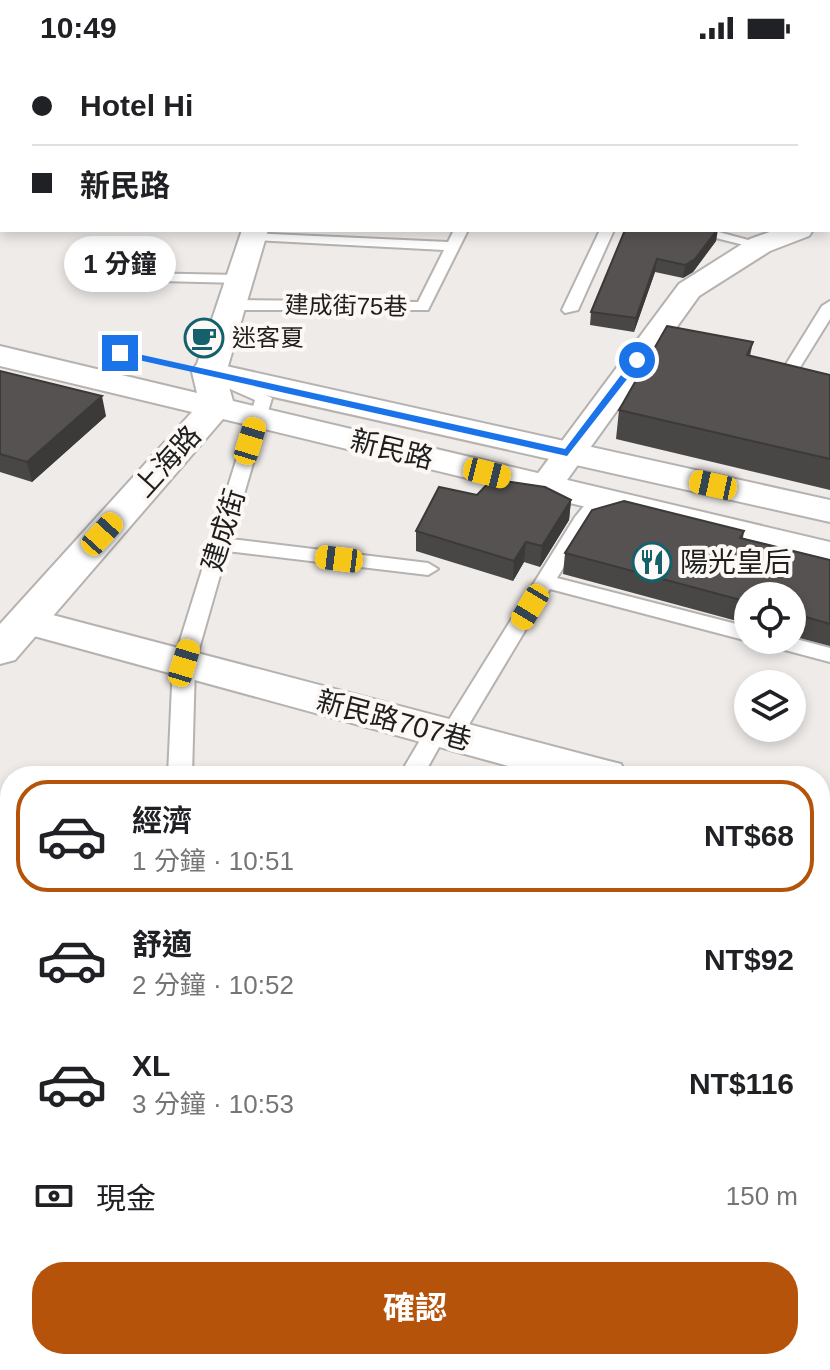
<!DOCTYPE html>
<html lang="zh-TW">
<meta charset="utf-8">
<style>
:root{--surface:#fff;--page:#f2f2f2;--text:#202124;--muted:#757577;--line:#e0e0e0;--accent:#b45309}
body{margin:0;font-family:Helvetica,"Noto Sans TC",sans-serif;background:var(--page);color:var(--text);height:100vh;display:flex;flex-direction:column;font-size:30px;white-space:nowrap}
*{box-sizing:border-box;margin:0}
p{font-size:26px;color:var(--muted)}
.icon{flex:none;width:44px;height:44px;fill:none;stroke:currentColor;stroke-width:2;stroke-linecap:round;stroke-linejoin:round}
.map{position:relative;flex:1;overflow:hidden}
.side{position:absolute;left:0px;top:710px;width:830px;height:604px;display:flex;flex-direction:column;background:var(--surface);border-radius:32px 32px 0 0;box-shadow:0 4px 12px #0003}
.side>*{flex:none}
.top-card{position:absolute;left:0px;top:0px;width:830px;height:176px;box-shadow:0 4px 12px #0003;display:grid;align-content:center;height:176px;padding:0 32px;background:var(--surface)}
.buttons{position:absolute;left:734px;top:526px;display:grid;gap:16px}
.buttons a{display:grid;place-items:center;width:72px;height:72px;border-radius:50%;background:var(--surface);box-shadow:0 4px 12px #0003;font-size:40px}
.end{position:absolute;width:36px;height:36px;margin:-18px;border:10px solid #1a73e8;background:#fff;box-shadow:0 0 0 4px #fff}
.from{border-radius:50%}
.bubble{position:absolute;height:56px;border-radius:28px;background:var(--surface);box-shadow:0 4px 12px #0003;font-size:26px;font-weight:700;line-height:56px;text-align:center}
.car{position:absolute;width:24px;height:48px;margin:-24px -12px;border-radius:10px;box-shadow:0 0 6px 2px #0007;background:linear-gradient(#f5c518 24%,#345 0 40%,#f5c518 0 76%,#345 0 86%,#f5c518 0)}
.top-card b{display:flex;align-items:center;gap:28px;height:76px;font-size:30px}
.top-card b+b{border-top:2px solid var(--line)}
.top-card i{width:20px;height:20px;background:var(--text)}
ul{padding:14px 0 0;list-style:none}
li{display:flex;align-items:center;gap:24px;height:112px;margin:0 16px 12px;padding:0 16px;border:4px solid transparent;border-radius:32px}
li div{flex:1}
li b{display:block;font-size:30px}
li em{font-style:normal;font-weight:700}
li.current{border-color:var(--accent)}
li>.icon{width:72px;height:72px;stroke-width:1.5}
.pay{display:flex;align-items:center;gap:20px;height:88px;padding:0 32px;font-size:30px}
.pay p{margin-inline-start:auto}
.button{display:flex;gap:16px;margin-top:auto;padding:16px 32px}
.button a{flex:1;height:92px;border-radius:32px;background:var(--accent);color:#fff;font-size:32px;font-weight:700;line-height:92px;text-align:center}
.status{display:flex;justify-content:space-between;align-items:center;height:56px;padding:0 40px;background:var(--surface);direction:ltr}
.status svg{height:22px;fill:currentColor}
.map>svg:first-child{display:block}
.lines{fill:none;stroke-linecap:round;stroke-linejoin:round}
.lane-casing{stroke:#b5b2b0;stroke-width:4}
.street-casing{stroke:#b5b2b0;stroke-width:4}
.secondary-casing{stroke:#b5b2b0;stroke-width:4}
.lane{fill:#fff;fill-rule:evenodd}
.street{fill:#fff;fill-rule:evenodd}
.secondary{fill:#fff;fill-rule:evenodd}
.wall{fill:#494746}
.shaded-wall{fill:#3c3939}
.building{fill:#555251;stroke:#3c3939;stroke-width:2}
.route{fill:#1a73e8}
.labels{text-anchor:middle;stroke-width:8;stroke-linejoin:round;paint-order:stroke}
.far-street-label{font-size:24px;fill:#1f1e1d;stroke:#fbf8f6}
.far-poi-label{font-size:24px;fill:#1f1e1d;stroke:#fbf8f6;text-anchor:start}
.street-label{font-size:28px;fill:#1f1e1d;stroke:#fbf8f6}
.poi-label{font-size:28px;fill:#1f1e1d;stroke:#fbf8f6;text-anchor:start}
</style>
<div class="status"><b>10:49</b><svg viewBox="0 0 49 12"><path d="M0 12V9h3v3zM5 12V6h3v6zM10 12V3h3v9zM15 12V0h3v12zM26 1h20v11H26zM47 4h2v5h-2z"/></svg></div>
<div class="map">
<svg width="830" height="1314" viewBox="0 0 830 1314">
<rect width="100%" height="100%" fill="#eeebe9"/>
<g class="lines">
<defs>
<path id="lane" d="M79,0H92L77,2Z
M329,0H341L327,2Z
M519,0H531L517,2Z
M708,0H720L707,2Z
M454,174H468L428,254H231L223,249L231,244L418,246L444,194L253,184L248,183V177L448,186Z
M600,174H614L578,254L565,257L562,254Z
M684,174H711L767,189L760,193Z
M83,216L240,219L247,223L240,227L78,223L76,220Z
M830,245V263L799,313L797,316H785L783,313L822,250Z
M227,320L272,342L231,483L428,507L438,513L428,519L227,495L195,607L192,720H168L173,607L255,344L221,329L219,325Z
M600,437L609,443L592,464L557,522L748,571V584H751L748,585L550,533L459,685L443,684L423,720H399L429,669L445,670L575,461L593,439Z
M792,582L830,592V606L766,589L763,584Z
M10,1037V1073L0,1077V1041Z
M10,1301V1304H43L39,1314H5Z
M178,1304H210L206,1314H174Z
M658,1304H692L696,1314H662Z"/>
<path id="street" d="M194,0H217L219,2H194Z
M0,18L2,19V33L0,32Z
M830,154V170L828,171V155Z
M242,174H268L226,317L221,324H199L194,317Z
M775,174H813L809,180L770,195L699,240L557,438L545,441L533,438L528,431L533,424L679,228L750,183Z
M26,552L605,704L621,708L627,720H545L12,574L6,565L12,556Z
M820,760L830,762V798L820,796Z
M0,997L10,1001V1049L0,1045Z
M820,1176L830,1178V1238L820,1236Z
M517,1304H580L576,1314H513Z"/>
<path id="secondary" d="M0,290L197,337L192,316L196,309L208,306L830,444V466L229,331L233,345L830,486V510L223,363L15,604L0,608V568L192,356L0,310Z"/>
</defs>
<use href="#lane" class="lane-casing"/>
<use href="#street" class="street-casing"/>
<use href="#secondary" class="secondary-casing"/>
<use href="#lane" class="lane"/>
<use href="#street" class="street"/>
<use href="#secondary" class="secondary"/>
</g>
<path class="wall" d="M625,174H718L716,185L693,216L683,222L655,216L634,276L590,269L591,256Z
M753,286L750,300L830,319V434L616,383L619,354Z
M0,315L106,360L32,426L0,416Z
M477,439L571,444L569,464L540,511L524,506L513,525L416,495V475Z
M744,475L743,482L830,504V590L792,580V540H748V568L563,518L565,497Z"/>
<path class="shaded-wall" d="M717,174L716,185L693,216L683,222L685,209Z
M657,203L655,216L634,276L636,262Z
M102,340L106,360L32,426L27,406Z
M571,444L569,464L540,511L542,490Z
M526,486L524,506L513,525L514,505Z"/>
<path class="building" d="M625,174H717L695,203L685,209L657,203L636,262L591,256Z
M667,270L753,286L747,299L830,319V403L619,354Z
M0,315L102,340L27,406L0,398Z
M492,423L545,431L571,444L542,490L526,486L514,505L416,475L439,431L477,439Z
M624,445L744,475L740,482L830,504V568L792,557V540H748V546L565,497L592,454Z"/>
<path class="route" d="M120,294L565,393L634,302L642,304L567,400L116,299Z"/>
<defs>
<symbol id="cafe-ring" viewBox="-11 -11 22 22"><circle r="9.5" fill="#fbf8f6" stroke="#14616c" stroke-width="1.5"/><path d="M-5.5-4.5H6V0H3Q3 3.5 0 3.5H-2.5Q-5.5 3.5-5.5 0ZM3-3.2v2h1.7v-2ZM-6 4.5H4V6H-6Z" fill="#14616c"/></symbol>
<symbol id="restaurant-ring" viewBox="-11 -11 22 22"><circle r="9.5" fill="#fbf8f6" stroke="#14616c" stroke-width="1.5"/><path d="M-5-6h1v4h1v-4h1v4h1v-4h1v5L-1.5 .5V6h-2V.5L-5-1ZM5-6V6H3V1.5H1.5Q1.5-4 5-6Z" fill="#14616c"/></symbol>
</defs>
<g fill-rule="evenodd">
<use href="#cafe-ring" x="182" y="260" width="44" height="44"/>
<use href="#restaurant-ring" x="630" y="484" width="44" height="44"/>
</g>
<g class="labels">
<g class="far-street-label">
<text transform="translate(346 250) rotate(1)" y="8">建成街75巷</text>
</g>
<g class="far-poi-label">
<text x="232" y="290">迷客夏</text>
</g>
<g class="street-label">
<text transform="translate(392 393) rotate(14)" y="10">新民路</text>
<text transform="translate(167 405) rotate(-48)" y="10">上海路</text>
<text transform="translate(223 474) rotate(-73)" y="10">建成街</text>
<text transform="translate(394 664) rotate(15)" y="10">新民路707巷</text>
</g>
<g class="poi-label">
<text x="680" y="516">陽光皇后</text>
</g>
</g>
</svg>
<div class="buttons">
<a><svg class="icon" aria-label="locate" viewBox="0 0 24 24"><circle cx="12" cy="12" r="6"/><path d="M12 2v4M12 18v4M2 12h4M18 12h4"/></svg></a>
<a><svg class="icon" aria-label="layers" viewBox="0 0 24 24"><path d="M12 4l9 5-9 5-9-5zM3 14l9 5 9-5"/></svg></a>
</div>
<i class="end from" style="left:637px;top:304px"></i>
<i class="end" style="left:120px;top:297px"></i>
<div class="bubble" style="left:64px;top:180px;width:112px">1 分鐘</div>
<i class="car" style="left:250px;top:385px;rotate:17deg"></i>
<i class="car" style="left:487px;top:417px;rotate:104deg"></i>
<i class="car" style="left:713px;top:429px;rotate:282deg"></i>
<i class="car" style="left:102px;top:478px;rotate:42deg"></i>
<i class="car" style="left:339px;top:503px;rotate:277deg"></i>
<i class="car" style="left:530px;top:551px;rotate:211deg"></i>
<i class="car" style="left:184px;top:607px;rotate:17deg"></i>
<div class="top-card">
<b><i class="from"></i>Hotel Hi</b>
<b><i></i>新民路</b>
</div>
<section class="side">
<ul>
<li class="current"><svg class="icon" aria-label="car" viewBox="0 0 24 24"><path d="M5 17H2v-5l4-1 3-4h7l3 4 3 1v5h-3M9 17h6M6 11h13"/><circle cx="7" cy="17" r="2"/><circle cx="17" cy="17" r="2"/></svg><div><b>經濟</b><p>1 分鐘 · 10:51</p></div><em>NT$68</em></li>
<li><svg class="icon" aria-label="car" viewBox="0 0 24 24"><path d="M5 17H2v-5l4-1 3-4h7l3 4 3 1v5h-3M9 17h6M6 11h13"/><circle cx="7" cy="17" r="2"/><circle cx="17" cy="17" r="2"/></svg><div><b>舒適</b><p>2 分鐘 · 10:52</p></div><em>NT$92</em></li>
<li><svg class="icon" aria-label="car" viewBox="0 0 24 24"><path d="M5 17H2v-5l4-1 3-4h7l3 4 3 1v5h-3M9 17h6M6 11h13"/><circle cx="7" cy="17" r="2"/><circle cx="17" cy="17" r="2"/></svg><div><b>XL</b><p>3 分鐘 · 10:53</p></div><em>NT$116</em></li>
</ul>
<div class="pay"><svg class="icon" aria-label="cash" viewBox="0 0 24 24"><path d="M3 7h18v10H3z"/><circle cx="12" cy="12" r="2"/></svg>現金<p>150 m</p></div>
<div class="button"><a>確認</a></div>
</section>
</div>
